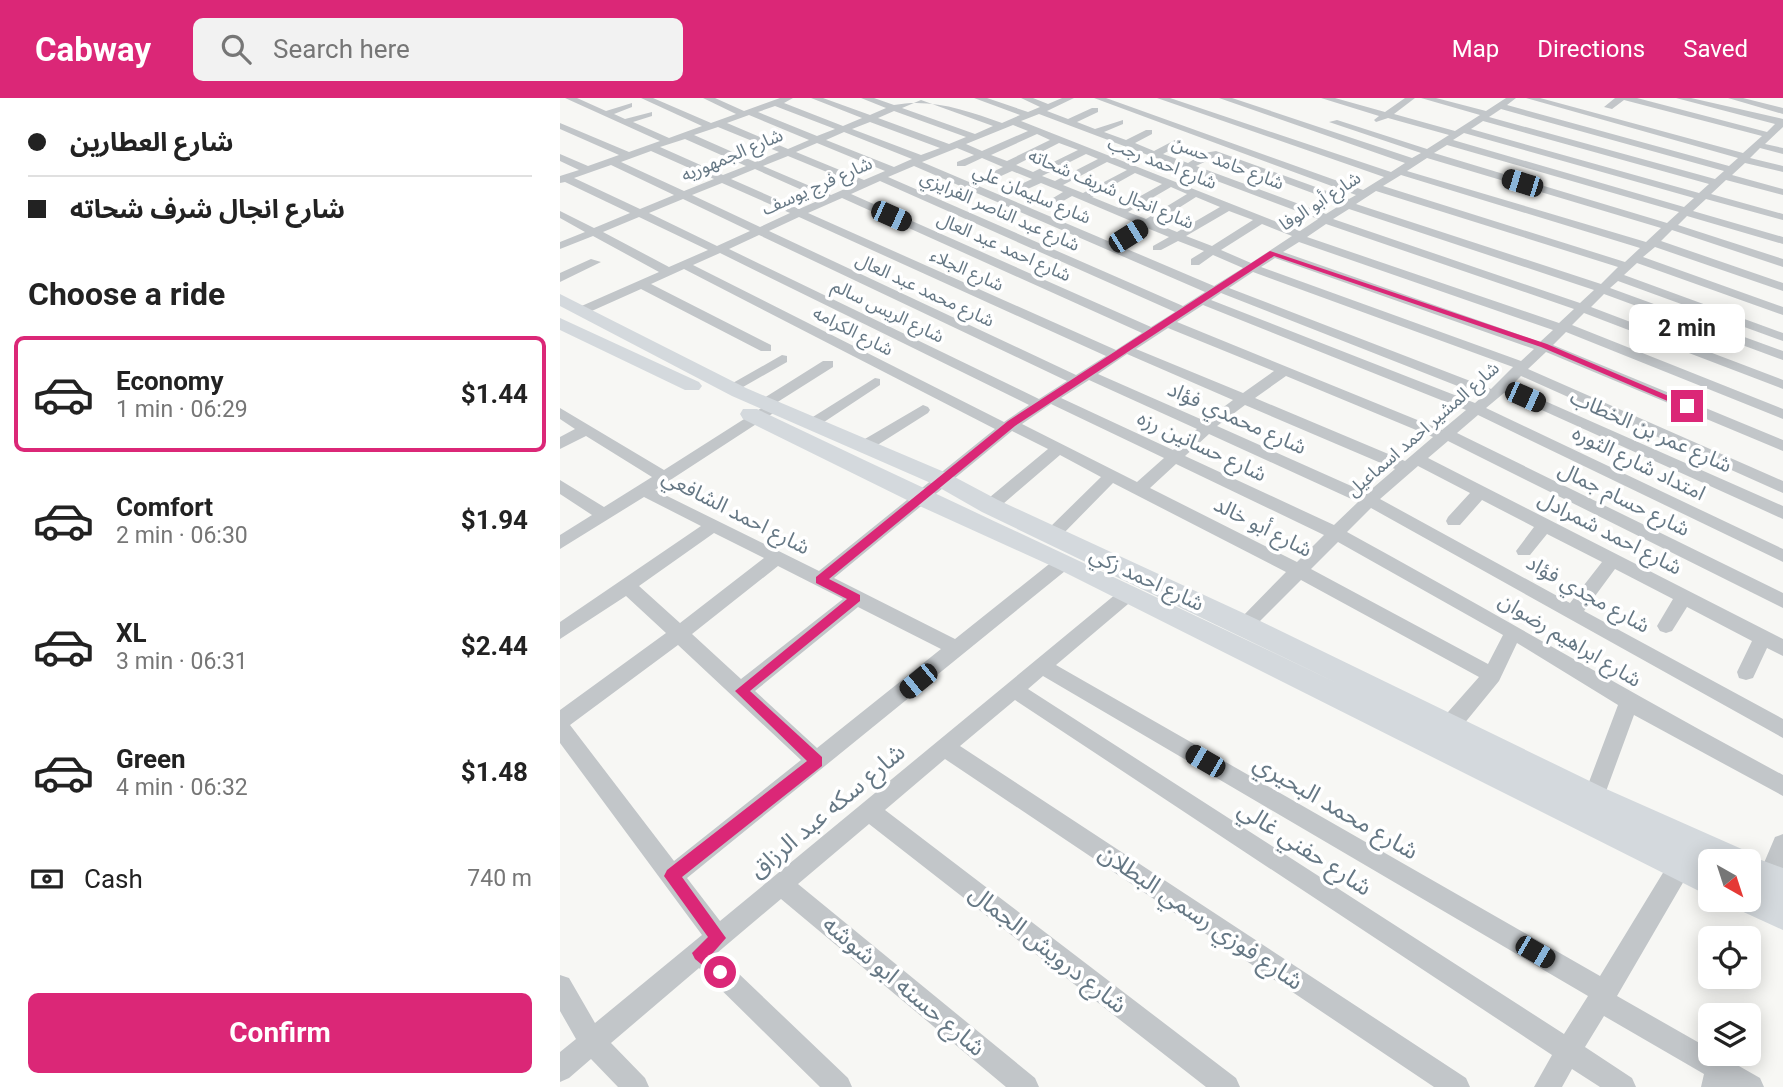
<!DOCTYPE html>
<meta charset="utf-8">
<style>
:root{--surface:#fff;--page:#f2f2f2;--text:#222;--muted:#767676;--line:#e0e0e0;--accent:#db2777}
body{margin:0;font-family:Roboto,"Noto Sans Arabic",sans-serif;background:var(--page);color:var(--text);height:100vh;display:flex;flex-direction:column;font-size:26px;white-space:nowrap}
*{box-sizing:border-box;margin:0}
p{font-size:23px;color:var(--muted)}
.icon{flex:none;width:38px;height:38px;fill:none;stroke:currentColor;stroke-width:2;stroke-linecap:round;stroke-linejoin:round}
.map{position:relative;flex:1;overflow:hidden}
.panel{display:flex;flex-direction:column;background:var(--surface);width:560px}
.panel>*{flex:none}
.guide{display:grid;align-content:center;height:154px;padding:0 28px;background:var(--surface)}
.needle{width:46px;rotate:141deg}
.buttons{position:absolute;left:1138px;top:751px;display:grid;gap:14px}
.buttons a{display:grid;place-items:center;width:63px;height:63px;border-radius:10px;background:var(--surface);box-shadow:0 4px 18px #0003;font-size:35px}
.end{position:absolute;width:32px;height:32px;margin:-16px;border:9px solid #db2777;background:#fff;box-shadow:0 0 0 4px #fff}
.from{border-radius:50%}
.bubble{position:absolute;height:49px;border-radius:10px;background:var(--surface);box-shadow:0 4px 18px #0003;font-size:23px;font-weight:700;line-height:49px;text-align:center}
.car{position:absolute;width:21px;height:42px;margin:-21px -10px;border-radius:9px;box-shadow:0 0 5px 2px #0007;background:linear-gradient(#222 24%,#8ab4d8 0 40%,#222 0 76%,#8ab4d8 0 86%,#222 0)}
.guide b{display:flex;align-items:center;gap:24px;height:66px;font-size:26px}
.guide b+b{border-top:2px solid var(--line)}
.guide i{width:18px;height:18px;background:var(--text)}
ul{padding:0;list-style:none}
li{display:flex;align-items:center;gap:21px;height:116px;margin:0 14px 10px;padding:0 14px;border:4px solid transparent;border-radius:10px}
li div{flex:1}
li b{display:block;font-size:26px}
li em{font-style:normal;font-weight:700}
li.on{border-color:var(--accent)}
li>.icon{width:63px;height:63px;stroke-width:1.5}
h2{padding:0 28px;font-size:32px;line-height:84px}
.pay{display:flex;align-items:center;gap:18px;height:77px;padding:0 28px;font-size:26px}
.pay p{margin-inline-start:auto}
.button{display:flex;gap:14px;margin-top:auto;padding:14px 28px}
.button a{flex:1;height:80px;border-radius:10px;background:var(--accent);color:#fff;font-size:28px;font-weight:700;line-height:80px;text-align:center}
header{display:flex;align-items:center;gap:42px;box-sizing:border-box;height:98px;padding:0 35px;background:var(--accent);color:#fff}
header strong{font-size:33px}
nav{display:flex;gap:38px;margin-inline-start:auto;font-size:24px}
.search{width:490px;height:63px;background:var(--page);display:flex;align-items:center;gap:18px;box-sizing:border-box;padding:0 24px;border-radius:10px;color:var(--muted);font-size:26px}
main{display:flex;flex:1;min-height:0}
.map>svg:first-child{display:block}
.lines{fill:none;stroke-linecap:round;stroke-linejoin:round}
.street{fill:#c2c6c9;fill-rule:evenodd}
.secondary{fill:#d4d9dd;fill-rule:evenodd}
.route{fill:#db2777}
.labels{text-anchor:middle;stroke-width:7;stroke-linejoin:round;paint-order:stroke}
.far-street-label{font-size:18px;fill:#667885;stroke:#fff}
.street-label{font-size:21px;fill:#667885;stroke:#fff}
.near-street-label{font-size:24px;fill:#667885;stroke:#fff}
</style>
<header>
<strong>Cabway</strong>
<div class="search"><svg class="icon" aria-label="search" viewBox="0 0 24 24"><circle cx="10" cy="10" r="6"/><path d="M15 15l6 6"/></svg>Search here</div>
<nav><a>Map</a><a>Directions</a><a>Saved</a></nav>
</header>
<main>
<section class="panel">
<div class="guide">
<b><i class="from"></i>شارع العطارين</b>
<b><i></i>شارع انجال شرف شحاته</b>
</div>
<h2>Choose a ride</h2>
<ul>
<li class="on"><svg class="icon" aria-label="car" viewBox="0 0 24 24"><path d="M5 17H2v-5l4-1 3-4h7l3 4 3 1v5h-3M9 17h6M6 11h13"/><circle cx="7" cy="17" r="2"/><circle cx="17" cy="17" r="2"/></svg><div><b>Economy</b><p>1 min · 06:29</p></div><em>$1.44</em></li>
<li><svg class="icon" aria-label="car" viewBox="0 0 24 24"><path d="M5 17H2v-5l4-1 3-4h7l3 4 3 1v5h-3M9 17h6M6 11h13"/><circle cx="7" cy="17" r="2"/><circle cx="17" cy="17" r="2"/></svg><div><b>Comfort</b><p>2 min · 06:30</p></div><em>$1.94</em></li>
<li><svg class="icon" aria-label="car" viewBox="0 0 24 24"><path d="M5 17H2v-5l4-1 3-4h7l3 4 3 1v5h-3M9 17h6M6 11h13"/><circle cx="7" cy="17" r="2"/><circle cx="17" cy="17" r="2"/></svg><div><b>XL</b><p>3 min · 06:31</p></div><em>$2.44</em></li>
<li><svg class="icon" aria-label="car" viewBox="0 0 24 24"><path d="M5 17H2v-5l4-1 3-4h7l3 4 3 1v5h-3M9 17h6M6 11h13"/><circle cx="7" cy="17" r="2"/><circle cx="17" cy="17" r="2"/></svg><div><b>Green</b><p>4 min · 06:32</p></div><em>$1.48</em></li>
</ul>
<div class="pay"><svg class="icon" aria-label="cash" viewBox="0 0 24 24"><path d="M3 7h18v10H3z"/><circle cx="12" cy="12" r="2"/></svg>Cash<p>740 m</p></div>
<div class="button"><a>Confirm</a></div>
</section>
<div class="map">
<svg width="1223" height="989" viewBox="0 0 1223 989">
<rect width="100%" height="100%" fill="#f7f7f4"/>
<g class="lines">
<path class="street" d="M5,0H17L46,13L72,5V9L54,16L65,21L92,14V18L73,24L109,40L142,28L81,0H93L151,25L176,16L143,0H155L184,13L220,0H233L224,5L283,28L302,20L251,0H263L310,17L326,10L301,0H314L334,7C371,0 406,12 442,25L460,17L414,0H427L468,14L480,9L461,0H473L488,6L502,0H514L487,13L508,21L532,10H538V14L517,24L535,31L563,22V26L544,34L566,42L586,32H592V36L575,45L594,53L615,42H621V46L603,56L628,65L644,55L656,53L789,101L796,97L534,0H546L803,92L824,79L597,0H610L831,74L845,65L659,0H672L852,60L861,55L769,24L777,22L867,51L889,37L828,20L816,24L814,22L819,18L761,0H775L825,14L845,0H855L834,16L895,33L920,17L861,0H876L926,13L946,0H956L947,7L1169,68L1178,60L966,0H980L1183,55L1202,38L1064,2L1052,11L1044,9L1055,0H1077L1207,34L1215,26L1116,0H1131L1223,21V29L1205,46L1223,50V56L1200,50L1190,60L1223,68V74L1185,65L1172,77L1223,91V97L1166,82L1151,96L1223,116V122L1146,101L1133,113L1223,139V146L1127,118L1118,127L1223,161V169L1112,132L1101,143L1223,185V193L1095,149L1083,159L1223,209V217L1077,165L1064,177L1223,235V243L1058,183L1050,190L1223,253V262L1044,196L1031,209L1223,282V291L1024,215L1012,227L1223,311V321L1006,234L993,247L1223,342V353L986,254L968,271L1223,383V395L961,278L951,288L1223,408V421L944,295L926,310L1223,451V464L918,317L897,335L1223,495V510L888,343L868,360L1223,541V558L1207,550L1193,580L1186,582L1179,580L1177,574L1192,543L1127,509L1112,533L1106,535L1100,533L1097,528L1113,501L1055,471L1024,513L1223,621V640L811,410L787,434C933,514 1076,598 1223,677V698L1074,617L1041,707L1034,710L1027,707L1023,700L1058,607L957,545L939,583L890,643L883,646L876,643L873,637L881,622L919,579L741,482L691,532L685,534L679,532L676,527L679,522L726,474L553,385L498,441H486L484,437L486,433L541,379L500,357L436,412H424L422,408L424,404L488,351L452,333L274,480L395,541L498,459H510L512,464L510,469L127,780L160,823L562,491H574L577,496L574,501L496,567L1040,878L1112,760L1120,757L1128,760L1131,768L1128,776L1057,898L1150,951V956H1158L1200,980L1204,989H1141L1144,976L1044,918L1025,949L1072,980L1076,989H1040L1012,971L1002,989H974L992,957L455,602L400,648L906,980L910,989H874L385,661L325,712L676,980L680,989H646L309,726L238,786L475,980L479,989H446L221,801L157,855L288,980L292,989H260L139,870L51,945L85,980L89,989H58L31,961L9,980L0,984V954L16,941L0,913V877L9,880L35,925L142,837L0,645V612L106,535L66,498L0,541V524L141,428L84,399L0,451V437L32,417L0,396V382L44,409L92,379L26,338L0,351V339L15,331L0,321V310L104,372L203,309L199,305L201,302L263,263H273V269L216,305L220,309L218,312L95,392L259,473L435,331L124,171L91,186L211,247V253H201L81,191L25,216H17V210L99,174L33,138L0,151V144L25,134L0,120V113L34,130L70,115L5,84L0,85V78L19,72L0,63V56L28,68L59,57L0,31V25L69,54L100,43ZM361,2L433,28L415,36L342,10ZM215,8L275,31L257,38L198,14ZM941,11L1164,73L1155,81L929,19ZM334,13L406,39L389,46L318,20ZM479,16L758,121L740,133L461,23ZM189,17L249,42L228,51L167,25ZM923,23L1149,86L1139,95L911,31ZM310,24L380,50L361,57L292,31ZM453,27L468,33L422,53L406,46ZM158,29L219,54L195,64L134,37ZM284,34L352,61L334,69L266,42ZM904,35L1134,100L1124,109L893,42ZM477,36L490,42L447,63L431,57ZM125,41L186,68L163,77L100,49ZM257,45L325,73L304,82L236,54ZM499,45L518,52L473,74L456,67ZM887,47L1119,114L1107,125L874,55ZM397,50L414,57L397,64V68H405L422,60L443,69L422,79V83H430L452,73L472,81L455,89V93H463L481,85L503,94L488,103V107H496L512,98L578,126L564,135V139H572L587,130L609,139L593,148V152H601L618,143L644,153L631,161V167H639L653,157L683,170L654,188L362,64ZM91,53L154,81L124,93L61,64ZM526,56L538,61L495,83L482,78ZM228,58L296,86L271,97L203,68ZM655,59L782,106L766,116L636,68ZM867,60L1101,130L1086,144L847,73ZM547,64L567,72L523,95L503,87ZM51,67L114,97L80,111L14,80ZM354,68L645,194L623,208L328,79ZM195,71L262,101L239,111L171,81ZM575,75L602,86L559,110L532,99ZM841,77L1080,150L1065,164L823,88ZM320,83L615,214L591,229L291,96ZM162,85L230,115L200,129L132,97ZM611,89L627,96L586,121L568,114ZM816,93L1058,169L1041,186L796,106ZM636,99L660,109L617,134L595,125ZM282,100L582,235L556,252L248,115ZM123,101L190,133L157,148L89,115ZM789,111L1034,192L1020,205L773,121ZM669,113L693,122L652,148L626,138ZM79,119L148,152L109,169L43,134ZM239,119L546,258L516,277L209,133ZM702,126L732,138L691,165L661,152ZM766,126L1014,211L999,225L747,139ZM199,137L507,283L479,301L169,151ZM739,144L993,232L980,244L723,154ZM160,155L469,307L444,324L133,167ZM715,160L974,251L961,263L701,169ZM693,174L953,269L931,291L669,190ZM661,195L923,298L915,305L651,202ZM643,207L906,312L882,332L617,224ZM608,230L714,273L683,295L576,251ZM567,256L673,302L645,323L538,276ZM726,278L873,339L845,363L695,300ZM529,282L637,331L613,352L501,300ZM491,306L604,360L577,384L462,326ZM685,307L835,371L807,395L657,328ZM649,336L798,404L774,427L625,358ZM616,366L764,437L737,464L590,390ZM858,368L910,395L888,419L886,423L888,427H900L922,402L974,429L956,453L958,457H970L987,436L1042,464L1010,505L820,401ZM154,435L204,460L120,525L79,488ZM778,444L943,537L928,566L751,471ZM218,468L283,501L181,581L132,536ZM298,509L381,551L257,650L195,593ZM118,547L241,662L114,763L10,627ZM483,578L1028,898L1004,936L468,591Z
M1168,0H1183L1223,10V16Z
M31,161L41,164L0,184V175Z
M222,257L227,258V264L176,293H166L164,290Z
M315,280L320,281V287L258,328H248L246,325L248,322Z
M363,307L368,309L370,312L368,315L308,353H298L296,349L298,345Z
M1223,736V773L1217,787L1209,790L1201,787L1198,779L1215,739Z"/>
<path class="secondary" d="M0,196L186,290L389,376L438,402L694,520L1044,690L1184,752L1185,756L1223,770V832L1177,811L1173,802H1188V763H1150V798L1139,793L496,470L353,405L183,321L180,316L183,311H197C392,404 587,494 781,587L422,414L373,386L172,298L0,208Z
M0,220L139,284L142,288L139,292H125L0,232Z"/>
</g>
<path class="route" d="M710,153L987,246L1132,308L1124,310L981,249L714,158L455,328L269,481L300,497V503L190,593L262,659V668L122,779L166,840L152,856L168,874L166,880L160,882L135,861L132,855L148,839L104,778L107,772L247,663L175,593L287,501L256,485V479L448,323Z"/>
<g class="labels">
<g class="far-street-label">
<text transform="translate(172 57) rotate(-23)" y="6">شارع الجمهوريه</text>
<text transform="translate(602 65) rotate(21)" y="6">شارع احمد رجب</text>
<text transform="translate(668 65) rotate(21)" y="6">شارع حامد حسن</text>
<text transform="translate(257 88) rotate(-24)" y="6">شارع فرج يوسف</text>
<text transform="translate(551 91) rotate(23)" y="6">شارع انجال شريف شحاته</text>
<text transform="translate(472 96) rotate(23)" y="6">شارع سليمان علي</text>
<text transform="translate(760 103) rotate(-33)" y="6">شارع أبو الوفا</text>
<text transform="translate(440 113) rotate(24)" y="6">شارع عبد الناصر الفرايزي</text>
<text transform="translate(444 149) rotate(24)" y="6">شارع احمد عبد العال</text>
<text transform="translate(407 172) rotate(24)" y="6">شارع الجلاء</text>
<text transform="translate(365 192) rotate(25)" y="6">شارع محمد عبد العال</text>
<text transform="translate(328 213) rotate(26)" y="6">شارع الريس سالم</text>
<text transform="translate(293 233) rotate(27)" y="6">شارع الكرامه</text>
<text transform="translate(863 331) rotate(-41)" y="6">شارع المشير احمد اسماعيل</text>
</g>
<g class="street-label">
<text transform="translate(677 320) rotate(24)" y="7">شارع محمدي فؤاد</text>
<text transform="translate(1091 333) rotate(24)" y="7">شارع عمر بن الخطاب</text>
<text transform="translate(642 348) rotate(25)" y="7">شارع حسانين رزه</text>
<text transform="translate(1079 365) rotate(26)" y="7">امتداد شارع الثوره</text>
<text transform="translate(1064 401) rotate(26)" y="7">شارع حسام جمال</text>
<text transform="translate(176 414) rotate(27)" y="7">شارع احمد الشافعي</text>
<text transform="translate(703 429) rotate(27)" y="7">شارع أبو خالد</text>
<text transform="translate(1050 435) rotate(27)" y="7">شارع احمد شمرادل</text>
<text transform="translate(587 481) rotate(25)" y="7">شارع احمد زكي</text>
<text transform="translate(1028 496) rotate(29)" y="7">شارع مجدي فؤاد</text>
<text transform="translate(1010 542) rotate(31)" y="7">شارع ابراهيم رضوان</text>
</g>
<g class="near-street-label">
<text transform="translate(776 709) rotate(30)" y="8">شارع محمد البحيري</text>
<text transform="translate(267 713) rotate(-40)" y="8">شارع سكه عبد الرزاق</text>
<text transform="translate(745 750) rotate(33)" y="8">شارع حفني غالي</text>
<text transform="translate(641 819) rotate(34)" y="8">شارع فوزي رسمي البطلان</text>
<text transform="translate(488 851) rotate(38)" y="8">شارع درويش الجمال</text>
<text transform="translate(344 888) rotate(40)" y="8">شارع حسنه ابو شوشه</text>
</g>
</g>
</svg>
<div class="buttons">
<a><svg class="needle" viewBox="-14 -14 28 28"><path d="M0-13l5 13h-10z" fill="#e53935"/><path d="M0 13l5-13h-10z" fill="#767676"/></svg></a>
<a><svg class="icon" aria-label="locate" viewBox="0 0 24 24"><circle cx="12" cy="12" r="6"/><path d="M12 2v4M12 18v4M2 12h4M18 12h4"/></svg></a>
<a><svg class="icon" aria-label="layers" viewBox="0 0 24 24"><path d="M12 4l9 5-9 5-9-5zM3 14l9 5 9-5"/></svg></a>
</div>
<i class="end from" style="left:160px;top:874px"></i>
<i class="end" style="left:1127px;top:308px"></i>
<div class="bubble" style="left:1069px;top:206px;width:116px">2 min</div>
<i class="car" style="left:962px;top:85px;rotate:287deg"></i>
<i class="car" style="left:331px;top:118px;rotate:114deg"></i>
<i class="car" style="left:568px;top:138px;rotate:58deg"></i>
<i class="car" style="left:965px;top:299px;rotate:114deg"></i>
<i class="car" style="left:358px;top:583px;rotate:231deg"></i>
<i class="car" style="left:645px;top:663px;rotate:300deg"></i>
<i class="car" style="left:975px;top:854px;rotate:120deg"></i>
</div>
</main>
